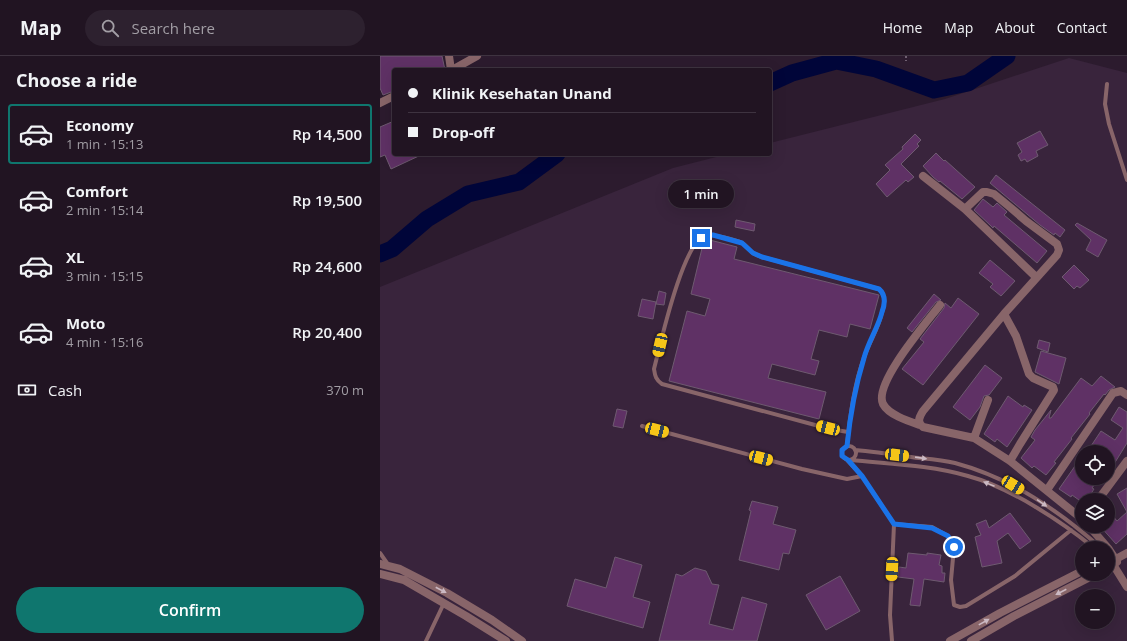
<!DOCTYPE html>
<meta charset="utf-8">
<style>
:root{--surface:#211422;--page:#2d212f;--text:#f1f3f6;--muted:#a29ea5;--line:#3e3340;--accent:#0f766e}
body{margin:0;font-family:"Open Sans",sans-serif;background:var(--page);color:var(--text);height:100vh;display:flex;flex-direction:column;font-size:15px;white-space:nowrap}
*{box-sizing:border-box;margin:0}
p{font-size:13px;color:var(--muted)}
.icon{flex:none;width:22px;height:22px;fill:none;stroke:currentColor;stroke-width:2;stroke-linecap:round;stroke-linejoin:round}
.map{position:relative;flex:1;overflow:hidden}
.details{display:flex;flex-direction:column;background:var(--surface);width:380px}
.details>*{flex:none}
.hud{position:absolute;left:12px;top:12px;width:380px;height:88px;border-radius:4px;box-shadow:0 4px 16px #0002,0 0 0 1px var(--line);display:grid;align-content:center;height:88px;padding:0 16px;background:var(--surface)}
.tools{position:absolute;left:695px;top:389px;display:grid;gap:8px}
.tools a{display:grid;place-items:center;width:40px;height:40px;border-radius:50%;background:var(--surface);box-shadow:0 4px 16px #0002,0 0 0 1px var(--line);font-size:20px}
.end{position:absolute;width:18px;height:18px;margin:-9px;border:5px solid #1a73e8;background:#fff;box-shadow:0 0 0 2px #fff}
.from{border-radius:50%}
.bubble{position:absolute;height:28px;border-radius:14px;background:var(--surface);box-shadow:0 4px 16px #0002,0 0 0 1px var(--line);font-size:13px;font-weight:600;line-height:28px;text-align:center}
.car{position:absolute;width:12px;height:24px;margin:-12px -6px;border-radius:5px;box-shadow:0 0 3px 1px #0007;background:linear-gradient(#f5c518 24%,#345 0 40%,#f5c518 0 76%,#345 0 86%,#f5c518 0)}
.hud b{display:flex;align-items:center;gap:14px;height:38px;font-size:15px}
.hud b+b{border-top:1px solid var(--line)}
.hud i{width:10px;height:10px;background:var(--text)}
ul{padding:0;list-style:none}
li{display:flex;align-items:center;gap:12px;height:60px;margin:0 8px 6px;padding:0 8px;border:2px solid transparent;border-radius:4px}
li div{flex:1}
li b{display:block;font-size:15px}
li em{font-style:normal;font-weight:600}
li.active{border-color:var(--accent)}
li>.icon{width:36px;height:36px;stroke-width:1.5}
h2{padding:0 16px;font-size:18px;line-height:48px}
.pay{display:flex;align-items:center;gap:10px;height:44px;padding:0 16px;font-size:15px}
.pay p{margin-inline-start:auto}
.action{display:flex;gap:8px;margin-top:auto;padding:8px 16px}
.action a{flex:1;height:46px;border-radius:24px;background:var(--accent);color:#fff;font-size:16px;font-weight:600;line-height:46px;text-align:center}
header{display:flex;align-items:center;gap:24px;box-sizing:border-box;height:56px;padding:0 20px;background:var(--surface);border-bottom:1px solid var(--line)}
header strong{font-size:19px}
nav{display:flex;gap:22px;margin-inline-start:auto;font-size:14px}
.search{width:280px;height:36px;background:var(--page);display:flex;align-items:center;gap:10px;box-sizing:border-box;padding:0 14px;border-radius:22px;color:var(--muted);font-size:15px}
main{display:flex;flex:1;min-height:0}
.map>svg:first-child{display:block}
.built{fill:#39243c;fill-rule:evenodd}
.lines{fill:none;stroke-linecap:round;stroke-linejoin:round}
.river{stroke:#000539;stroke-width:17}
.building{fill:#5f3165;stroke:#6e5a70}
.path{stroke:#877889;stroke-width:1.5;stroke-dasharray:2 2;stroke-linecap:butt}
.service{stroke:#886569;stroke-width:4}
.minor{stroke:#886569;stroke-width:8}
.tertiary{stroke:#886569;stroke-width:8}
.oneway{fill:#cbb9c3}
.route{stroke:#1a73e8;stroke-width:5}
</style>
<header>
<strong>Map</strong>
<div class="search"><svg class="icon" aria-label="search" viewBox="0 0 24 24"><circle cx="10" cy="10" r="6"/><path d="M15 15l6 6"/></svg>Search here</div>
<nav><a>Home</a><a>Map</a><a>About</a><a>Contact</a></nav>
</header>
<main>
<section class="details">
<h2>Choose a ride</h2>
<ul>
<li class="active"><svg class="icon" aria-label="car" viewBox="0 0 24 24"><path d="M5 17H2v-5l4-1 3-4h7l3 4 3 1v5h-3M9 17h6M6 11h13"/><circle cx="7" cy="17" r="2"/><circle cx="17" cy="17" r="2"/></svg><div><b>Economy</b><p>1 min · 15:13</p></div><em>Rp 14,500</em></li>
<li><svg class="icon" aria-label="car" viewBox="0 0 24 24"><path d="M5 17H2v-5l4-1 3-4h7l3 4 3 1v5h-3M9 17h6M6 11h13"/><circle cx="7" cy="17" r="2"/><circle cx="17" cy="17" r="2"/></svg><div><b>Comfort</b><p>2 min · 15:14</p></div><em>Rp 19,500</em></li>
<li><svg class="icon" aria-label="car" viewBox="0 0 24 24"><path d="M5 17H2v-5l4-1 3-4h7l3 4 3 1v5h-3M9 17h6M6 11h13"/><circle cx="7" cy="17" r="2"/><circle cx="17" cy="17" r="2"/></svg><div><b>XL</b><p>3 min · 15:15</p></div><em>Rp 24,600</em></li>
<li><svg class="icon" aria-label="car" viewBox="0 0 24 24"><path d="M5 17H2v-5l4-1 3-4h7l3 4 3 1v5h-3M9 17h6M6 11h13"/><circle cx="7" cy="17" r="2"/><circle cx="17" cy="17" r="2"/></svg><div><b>Moto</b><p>4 min · 15:16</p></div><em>Rp 20,400</em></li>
</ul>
<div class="pay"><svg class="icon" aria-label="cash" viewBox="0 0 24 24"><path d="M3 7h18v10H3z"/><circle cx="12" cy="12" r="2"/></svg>Cash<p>370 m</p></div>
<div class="action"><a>Confirm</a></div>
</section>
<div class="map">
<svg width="747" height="585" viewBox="0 0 747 585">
<rect width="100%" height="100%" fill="#2c1b2e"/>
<path class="built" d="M689,2L747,17V585H0V231L293,112L348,98H390V87L565,43ZM702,396H728V422H702ZM702,444H728V470H702ZM702,492H728V518H702ZM702,540H728V566H702Z"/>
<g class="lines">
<path class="river" d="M390,27L412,17L456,5L496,13L554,34L588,27L627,0
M0,198L12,193L47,163L88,138L139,126L177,98"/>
</g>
<path class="building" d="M0,0H62L65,14H14V35L3,39L0,32Z
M14,65V98H43L11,113L5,99L0,101V71Z
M660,75L668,89L656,95L658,100L647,106L645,103L641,105L638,99L642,96L637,87Z
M535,78L541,84L537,88L539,90L521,108L534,121L528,126L526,124L507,141L496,128L510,114L505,109L523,93L522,91Z
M556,97L564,105L565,104L595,131L582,143L560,125L559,126L553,121L543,110Z
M616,119L685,174L680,181L675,177L674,179L660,169L610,127Z
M603,143L613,151L617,147L627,156L624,159L667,195L657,207L614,170L613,172L610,169L594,154Z
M356,164L375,168L374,175L355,171Z
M697,167L727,184L718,201L706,194L711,184L695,169Z
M326,183L357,191L354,203L499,239L490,273L470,268L467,281L439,274L431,303L439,305L435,319L392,308L388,322L446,336L439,363L289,325L307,255L325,260L330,243L311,238L324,184Z
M610,204L635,225L621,240L610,231L613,228L599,217Z
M694,209L709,224L700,232L697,230L694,233L682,221Z
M279,235L286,237L284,249L276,248Z
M554,238L561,244L556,246L532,276L527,272Z
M578,242L599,258L543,329L522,313L544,286L540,283L564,252L565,247L571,252Z
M262,243L276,246L273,263L258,260Z
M659,284L670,287L668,296L657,292Z
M661,295L686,302L679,328L655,316Z
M605,309L622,322L609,339L604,340L600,351L590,364L573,351Z
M721,320L735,331L729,334L725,339L724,338L709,357L710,358L691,382L692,383L674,406L676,407L666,419L654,410L652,412L641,402L655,384L651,381L655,374L671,354L669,362H671L701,322L712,330Z
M628,340L643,351L644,349L652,354L627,391L617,383L615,386L604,378Z
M739,351L747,356V387L734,408L728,404V396H707L721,375L735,384L743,372L731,364Z
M237,353L247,355L243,372L233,370Z
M702,400V422H719L712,432L714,433L707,444H699L692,439L691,441L679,433Z
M747,432V456L737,438Z
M372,445L398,451L393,468L416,474L409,498L403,497L399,514L359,504L371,455L369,454Z
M728,454L737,465L747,456V478L736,488L720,470H728Z
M630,457L651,485L640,493L628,477L617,485L622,507L602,511L595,481L601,479L596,468L606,464L609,472Z
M528,497L547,499V497L561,499L559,509L562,510V517H565L564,526L544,523L540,550L530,549L534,523L518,521L519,511L526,512Z
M235,501L262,509L253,541L270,546L263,572L187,550L195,523L226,532Z
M315,512L326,515L332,528L339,529L329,568L353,574L362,541L387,548L377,585H279L296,518L302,520Z
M460,520L480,555L446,574L426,539Z"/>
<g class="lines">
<path class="path" d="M526,0V5"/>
<path class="service" d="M727,28L725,48L729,68L747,124
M262,370L422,413L467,423L482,420
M462 397a7 7 0 1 1 14 0a7 7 0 1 1-14 0Z
M467,390C470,360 474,328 485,299C490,285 499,271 502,256C505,248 506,239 499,233L382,201C379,200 376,199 373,197C369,195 367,189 362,187C356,184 333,178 326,179C303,184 280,290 274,313C275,320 276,324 282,328L450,373L468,376
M475,394C496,396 517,399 539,402C550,403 563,404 575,407C631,422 678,454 721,492
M467,404L482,420L514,468L510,559L512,585
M471,404C510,408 550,409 588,420C629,431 681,465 714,492
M514,468L552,471L568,480L574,491L571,524L574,549L580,551L586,550L635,520L691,474
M0,497L9,510
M46,585L64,547"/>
<path class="minor" d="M69,0L71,14
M543,120L585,153L656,221
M585,153L603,136H607L614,138L631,152L646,165L677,188L679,194L677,199L624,258L543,355C540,360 536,366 543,371L594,382L630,405L702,463
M624,258L636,280L649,318L653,322L673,331L674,334L640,388L630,405
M540,369C528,365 509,359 503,348C493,328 547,266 560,249
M594,382L608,344
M667,434L733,337L741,335L747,339
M718,444L747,405
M709,470L728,492L734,501
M734,510L747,531"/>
<path class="tertiary" d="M72,14L97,0
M0,47L14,40
M728,503L730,501H734L737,506L732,510L728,508
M736,503L747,497
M0,508L20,513L67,537L112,564L142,585
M0,518L24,524L86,560L126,585
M570,585L620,557L702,515
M591,585L634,560L716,518"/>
</g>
<defs><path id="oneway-solid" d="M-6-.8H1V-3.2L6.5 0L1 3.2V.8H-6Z"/></defs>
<g class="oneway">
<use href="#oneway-solid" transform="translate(541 402) rotate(8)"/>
<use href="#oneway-solid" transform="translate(609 428) rotate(-158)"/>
<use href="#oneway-solid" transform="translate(662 447) rotate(34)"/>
<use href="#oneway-solid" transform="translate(61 534) rotate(28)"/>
<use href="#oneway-solid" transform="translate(681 536) rotate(153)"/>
<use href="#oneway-solid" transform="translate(604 566) rotate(-29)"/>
</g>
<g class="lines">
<path class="route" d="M321,182L326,179H333L362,187L373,197L382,201L499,233C506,239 505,248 502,256C498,272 488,286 484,302C475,331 470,360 467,390L462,394V400L468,404L482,420L514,468L552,472L568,480L574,491"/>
</g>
</svg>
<div class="tools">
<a><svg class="icon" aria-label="locate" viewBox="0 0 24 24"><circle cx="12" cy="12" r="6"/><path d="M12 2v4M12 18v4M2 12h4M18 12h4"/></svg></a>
<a><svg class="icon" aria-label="layers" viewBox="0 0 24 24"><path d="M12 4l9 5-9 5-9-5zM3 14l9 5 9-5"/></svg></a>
<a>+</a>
<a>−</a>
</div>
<i class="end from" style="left:574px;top:491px"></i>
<i class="end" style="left:321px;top:182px"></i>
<div class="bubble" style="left:288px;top:124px;width:66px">1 min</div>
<i class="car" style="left:280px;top:289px;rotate:193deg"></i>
<i class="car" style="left:448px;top:372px;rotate:285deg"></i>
<i class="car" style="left:277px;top:374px;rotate:105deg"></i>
<i class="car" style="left:517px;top:399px;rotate:97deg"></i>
<i class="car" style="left:381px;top:402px;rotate:105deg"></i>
<i class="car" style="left:633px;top:429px;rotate:121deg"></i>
<i class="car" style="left:512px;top:513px;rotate:183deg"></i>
<div class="hud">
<b><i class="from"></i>Klinik Kesehatan Unand</b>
<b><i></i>Drop-off</b>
</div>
</div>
</main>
